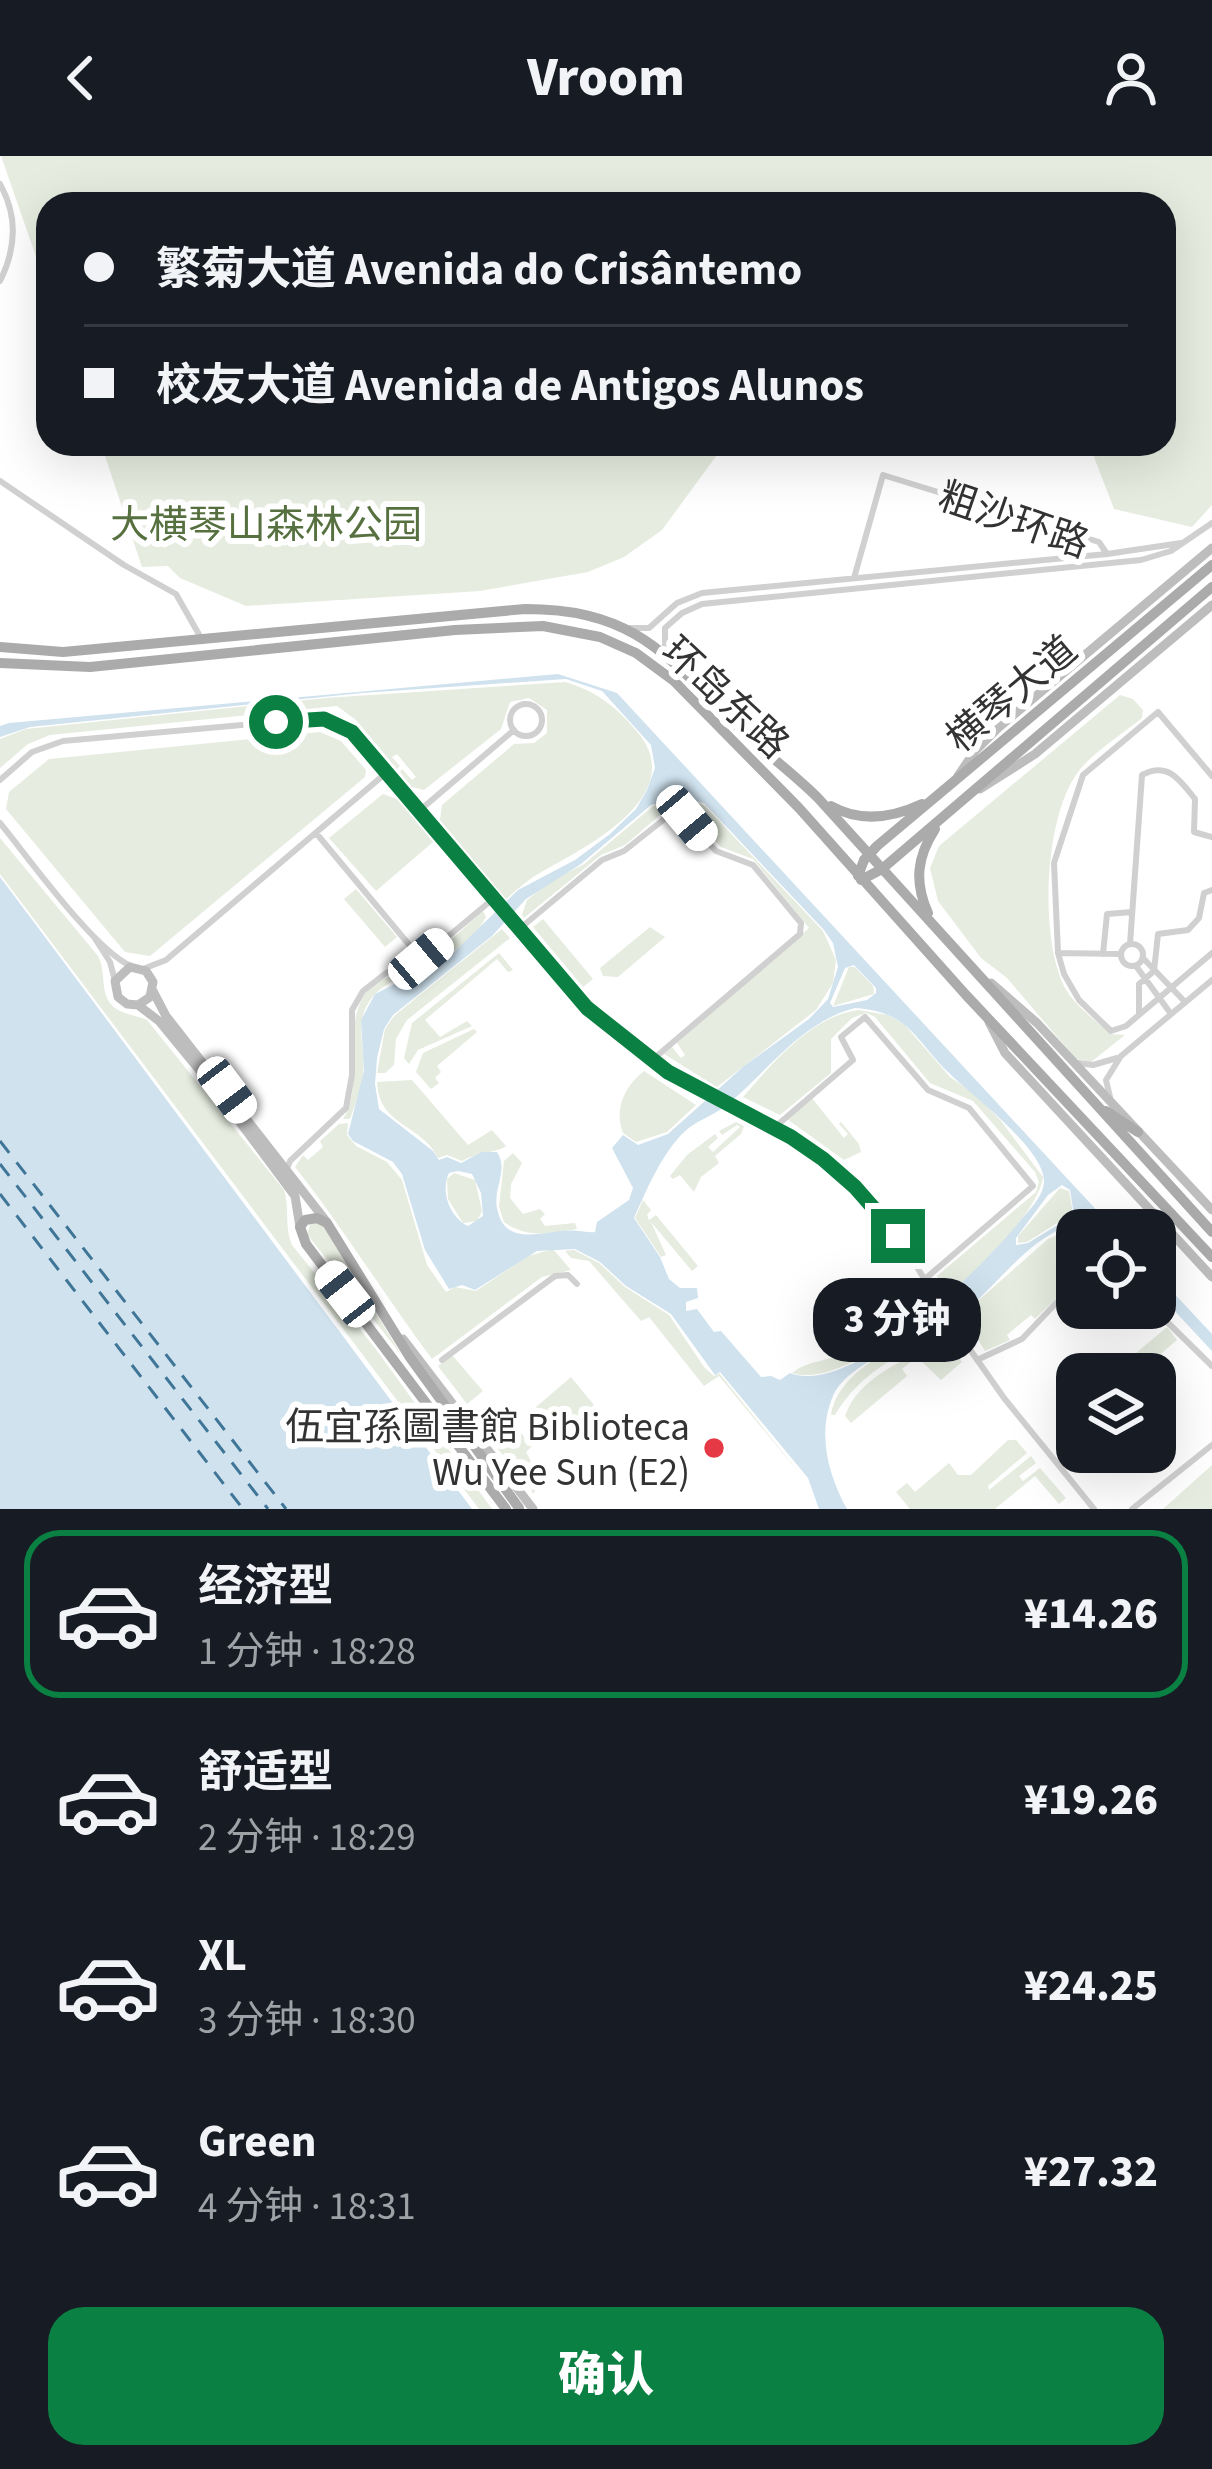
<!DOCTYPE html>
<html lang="zh">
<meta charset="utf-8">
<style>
:root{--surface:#171b24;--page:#242831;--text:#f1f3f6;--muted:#9ea1a6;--line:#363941;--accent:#0b8043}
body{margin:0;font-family:"Source Sans 3","Noto Sans SC",sans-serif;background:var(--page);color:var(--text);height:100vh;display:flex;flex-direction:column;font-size:45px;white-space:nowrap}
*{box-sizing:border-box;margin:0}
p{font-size:39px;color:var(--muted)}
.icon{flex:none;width:66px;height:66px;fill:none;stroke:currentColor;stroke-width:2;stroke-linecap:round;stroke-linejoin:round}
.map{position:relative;height:1353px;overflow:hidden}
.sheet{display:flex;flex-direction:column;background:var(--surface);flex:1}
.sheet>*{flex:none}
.banner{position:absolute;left:36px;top:36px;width:1140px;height:264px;border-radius:36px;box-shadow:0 12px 48px #0002;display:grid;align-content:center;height:264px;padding:0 48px;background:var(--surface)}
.buttons{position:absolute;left:1056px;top:1053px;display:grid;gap:24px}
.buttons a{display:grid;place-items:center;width:120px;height:120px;border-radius:24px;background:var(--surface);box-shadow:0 12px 48px #0002;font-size:60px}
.end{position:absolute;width:54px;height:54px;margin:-27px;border:15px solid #0b8043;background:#fff;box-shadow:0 0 0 6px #fff}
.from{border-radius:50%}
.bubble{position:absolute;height:84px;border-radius:36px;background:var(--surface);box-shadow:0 12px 48px #0002;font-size:39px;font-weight:800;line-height:84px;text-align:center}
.car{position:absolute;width:36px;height:72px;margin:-36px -18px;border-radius:15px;box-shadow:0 0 9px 3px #0007;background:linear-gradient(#fff 24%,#345 0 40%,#fff 0 76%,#345 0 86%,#fff 0)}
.banner b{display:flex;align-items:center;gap:42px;height:114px;font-size:45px}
.banner b+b{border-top:3px solid var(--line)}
.banner i{width:30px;height:30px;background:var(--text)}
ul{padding:21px 0 0;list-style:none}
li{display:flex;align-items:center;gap:36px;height:168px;margin:0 24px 18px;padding:0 24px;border:6px solid transparent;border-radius:36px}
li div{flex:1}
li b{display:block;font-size:45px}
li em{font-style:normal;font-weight:800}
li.current{border-color:var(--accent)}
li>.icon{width:108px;height:108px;stroke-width:1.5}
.cta{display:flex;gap:24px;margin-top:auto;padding:24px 48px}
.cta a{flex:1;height:138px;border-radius:36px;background:var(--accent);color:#fff;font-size:48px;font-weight:800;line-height:138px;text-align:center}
header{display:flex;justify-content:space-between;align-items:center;height:156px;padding:0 48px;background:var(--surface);font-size:54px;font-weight:800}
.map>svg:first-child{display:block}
.green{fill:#e6ecdf}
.water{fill:#cfe2ee;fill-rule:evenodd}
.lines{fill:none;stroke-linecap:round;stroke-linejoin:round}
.ferry{stroke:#3f7597;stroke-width:3;stroke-dasharray:15 12;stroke-linecap:butt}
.minor{stroke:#d0d0d0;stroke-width:6}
.secondary{stroke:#bdbdbd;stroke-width:9}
.primary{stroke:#ababab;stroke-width:10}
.route{stroke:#0b8043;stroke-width:15}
.poi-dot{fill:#e63946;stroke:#fff;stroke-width:4.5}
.labels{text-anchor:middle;stroke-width:12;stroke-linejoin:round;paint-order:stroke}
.street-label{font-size:39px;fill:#333;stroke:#fff}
.park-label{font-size:39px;fill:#56703f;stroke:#fff}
.poi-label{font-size:39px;fill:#333;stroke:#fff;text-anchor:end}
</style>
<header><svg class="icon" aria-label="back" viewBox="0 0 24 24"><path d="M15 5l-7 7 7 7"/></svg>Vroom<svg class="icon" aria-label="person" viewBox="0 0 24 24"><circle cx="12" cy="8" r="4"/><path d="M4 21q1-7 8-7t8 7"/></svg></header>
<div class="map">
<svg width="1212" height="1353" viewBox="0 0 1212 1353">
<rect width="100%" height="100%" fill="#fff"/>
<path class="green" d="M1,0H1212V349L1192,371L1114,353L1089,288H1164V48H48V135Z
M101,288H725L662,374L624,401L588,416L480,435L246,450L180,422L168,410L142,411Z
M565,526C597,535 618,552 639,578C688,640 586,691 543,715C530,722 518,733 506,743L440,664L442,649L514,588L534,587L547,577V554L529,542L510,546L501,573L424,634L412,631L400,616L402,613L412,624L416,621L397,598L392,601L400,610L397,613L356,564L337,550L50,579L28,588L0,612V583L26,573L326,542Z
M1120,539L1133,543L1143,554L1142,562C1123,578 1094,595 1078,616C1044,661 1039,782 1065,832C1075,850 1096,865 1111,878L1125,879L1091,906L1076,903L1007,822L981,802L938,745L930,712L939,690Z
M320,576L341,585L366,614L365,621L150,800L125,796L6,653L9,636L49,603Z
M383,638L397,643L433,686L376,735L329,682Z
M670,644L693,645L705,650L823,775L836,804L833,827L816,854L717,931L664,898L672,891L681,902L685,899L677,887L809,772L753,703L721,691L691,658L677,651L666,654L625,689L601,699L524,762L522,759L527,744L551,725L584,708L652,651Z
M0,682L98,800C108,819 97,841 118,854C127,859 138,860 147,864L284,1034C290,1053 284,1071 292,1089L375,1192L492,1353H479L0,718Z
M356,733L397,781L385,791L344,743Z
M483,755L486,761C456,815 392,810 369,846C354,868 366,894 363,919C361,934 355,949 350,963H343C365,926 343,880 362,843C375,818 404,819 425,805C446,790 464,771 483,755Z
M543,763L593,823L583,831L533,771Z
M650,771L665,781L618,821L603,820L600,812Z
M502,773L510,782L407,864L396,883L394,909L385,917H377L385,873L394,860Z
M499,797L513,814L508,816L497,803L425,864L440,881L467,865L472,870L418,894L409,908L404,902L412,867Z
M849,811H855L873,830L874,838L833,850Z
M858,854L888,859L904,868L950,921L976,939L1001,965L1043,1021C1039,1055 975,1118 947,1139L937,1120L1036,1036L1039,1026L1035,1016L973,945L930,927L875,861L866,857L852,862L831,883V917L780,959L743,941C773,907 810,861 858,854Z
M474,873L477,876L437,910L441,916L435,922L439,927L431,933L416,916L423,897Z
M644,915L696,949L667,976L636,986L623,977C614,953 624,931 644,915Z
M412,924L468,989L492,974L506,990C499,996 476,997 462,1005L447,999L438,1002C421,967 379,971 377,926Z
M811,941L844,982L848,978L839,968L841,966L859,988L861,996L844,1004L787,963Z
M736,966L744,970L741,978L715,1000L719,1007L701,1021L694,1036L680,1019L673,1023L670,1020L687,999L715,978L718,982L708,991L713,996L740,971L737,969L722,979L719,975Z
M348,967L347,979L356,990L387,1006L402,1024L427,1109L446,1136L455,1131L476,1135L528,1100L553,1093L571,1114L542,1121L432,1203C385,1140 344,1073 295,1011L303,999L308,1004L323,991L320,985L339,968Z
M513,997L522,1007L511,1028L510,1042L523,1058L540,1053L545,1058L540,1063L545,1070L575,1067L577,1073C551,1077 527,1083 504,1066L499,1051L504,1005Z
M454,1017L475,1024L482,1055L477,1065L463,1067L448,1043L447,1023Z
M1060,1032L1069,1035L1073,1057L1027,1086L1018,1087V1080Z
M643,1044L651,1054L647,1059L649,1064L656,1059L698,1110L692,1115L651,1066L666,1099L661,1101L635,1062Z
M311,1066L322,1068L402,1200L307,1078Z
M1079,1070L1090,1074H1077V1122L1035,1163L1031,1159L1007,1179L1010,1184L985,1195L963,1158L1048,1083Z
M574,1094L599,1107L625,1131L669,1159L704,1211L714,1220L719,1217L805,1324L719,1220L704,1230L649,1161L641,1165L589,1105L571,1102L565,1095Z
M917,1132L929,1155C899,1179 832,1230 792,1217C808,1204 828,1206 846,1196Z
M1167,1171L1177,1184L1137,1218H1111Z
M939,1172L944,1181C900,1195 859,1218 835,1259H831C839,1213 899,1189 939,1172Z
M947,1184L962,1206L941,1224L917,1201L902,1213L907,1220L851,1267L845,1260C858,1221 907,1202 947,1184Z
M452,1199L483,1235L467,1248L438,1210Z
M571,1221L594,1249L559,1278L536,1251Z
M502,1255L532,1290L526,1296L542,1325L533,1338L526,1322L512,1311L481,1271Z
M1008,1284H1016L1027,1297L988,1330L989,1334L1031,1300L1036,1307L1019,1320L1023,1325L1040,1312L1066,1342L1059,1348L1035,1320L995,1353H910L896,1336L907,1327L915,1336L949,1307L958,1319H971Z
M1212,1309V1353H1163Z"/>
<path class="water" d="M558,518L617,537L1115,1074C1097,1074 1079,1065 1061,1073C1019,1092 993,1136 956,1162C924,1184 850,1202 833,1240C817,1277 828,1319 847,1353H819L808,1322L720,1216L715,1219L671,1158L626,1130L600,1106L575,1093L537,1095L475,1134L462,1129L449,1133L425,1094L402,1018L393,1006L353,985L348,978L364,915L361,864L375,838L450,800L518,734L575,704L610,678L636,653L647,634L655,612L651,589L602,535L566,523L362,537L30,571L0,581V570L9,567ZM679,641L704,647L824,774L833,787L838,811L828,843L809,863L744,910L668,978L638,989L623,979L612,992L633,1032L629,1044L597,1066L595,1076C589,1077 584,1075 578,1075C550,1071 505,1096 497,1052C493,1032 509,1014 497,996H482L461,1007L447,1001L439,1004L433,995L379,953L375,928L377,902L384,873L393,859L492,780L526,743L581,708L651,649ZM854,809L876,832V837L867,844L833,851L830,847L845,812ZM855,852C910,856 914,883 949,917C971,939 1045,993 1044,1026C1043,1041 1029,1054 1020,1065C984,1110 852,1242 790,1217L780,1224L771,1220L761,1221L721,1175L714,1176L697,1153L686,1155V1146L698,1142L697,1132H680L669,1123L660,1101L634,1062C647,1033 659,1003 681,979C695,964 712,961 727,949C768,915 801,866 855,852ZM458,1015L472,1018L481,1037L483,1060L468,1070C450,1061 440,1036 449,1017ZM1062,1029L1070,1034L1074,1059L1028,1087L1016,1089V1082L1048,1039Z
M0,721L48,785L472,1353H0Z
M1155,1117L1212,1178V1195L1155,1134Z"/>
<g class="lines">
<path class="ferry" d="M0,985L286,1353
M0,1008L268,1353
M0,1038L243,1353"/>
<path class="minor" d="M0,28C18,60 16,93 0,125
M0,325L124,409L176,438L201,482
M854,422L883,319L1099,386L1107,398
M627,472H649L677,447L702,437L1107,398L1181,387
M665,495V472L682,457L702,448L1141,404L1171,395L1212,367
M510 564a16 16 0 1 1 32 0a16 16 0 1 1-32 0Z
M1212,620L1158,556L1083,619L1054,707L1058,797L1064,818L1079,844L1111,875L1126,870L1212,797
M0,624L32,596L63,585L309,563H324L345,571L578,843L626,886L668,917L791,981L855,1031L898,1080L950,1165L1004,1242L1094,1353
M419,655L514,574
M0,667C28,701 94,794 131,810
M316,677L421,803
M518,774L602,704L624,695L672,657L684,660L716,695L753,709L801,767L800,778L651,905
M94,781L110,806L115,825
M1121 799a11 11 0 1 1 22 0a11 11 0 1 1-22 0Z
M1130,788L1142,619C1168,605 1180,624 1195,643L1194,676L1212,681
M1058,797L1121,798
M1103,798L1107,758L1132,756
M1143,802L1185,846
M1136,810L1171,858
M143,813L166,804L386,617
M1139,858V828L1154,815L1158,778L1188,774L1199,762L1204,737L1212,734
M1078,907L1093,909L1117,902
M1110,941L1106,924L1121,900L1212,824
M775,971L853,904L841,881L865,861L928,934L969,952L1033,1030L925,1123
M287,1013L290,1005L346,952L352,919V854L363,835L386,817L421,803L493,743
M1153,1152L1212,1210
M442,1204L555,1120L568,1119L577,1128
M977,1204L1022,1183L1077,1125
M1132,1353L1212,1289"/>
<path class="secondary" d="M958,620L975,595L998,572L1212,392
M980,633L1035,598L1212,449
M991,827L1037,867L1212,1054
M153,835L166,860L326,1065
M138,849L150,841L153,826L146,815L130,811L115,825L118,841L127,848L138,849L159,865L219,938L295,1040L300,1071
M989,866L1005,897L1212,1121
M403,1183L533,1353"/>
<path class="primary" d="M0,491L63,496L525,453C638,453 668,502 742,574C766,598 794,618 818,642L1212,1076
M0,507L90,511L455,474L543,470L600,481L636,497L674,525L799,652L966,839L1212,1101
M831,650C861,667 892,662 922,648
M858,720L864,704L877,690L1212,409
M861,724L882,713L1212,431
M928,757C914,726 917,701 935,673
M1106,955L1138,976
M506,1353L306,1088L300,1071L305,1064L317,1062L327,1067L409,1200L519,1352"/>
</g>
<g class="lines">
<path class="route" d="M276,566L324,563L352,576L587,852L668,916L791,981L823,1003L855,1031L898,1080"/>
</g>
<circle class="poi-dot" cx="714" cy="1292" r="12"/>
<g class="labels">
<g class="street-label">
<text transform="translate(1014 363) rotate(19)" y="14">粗沙环路</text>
<text transform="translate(1011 537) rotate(-40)" y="14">横琴大道</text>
<text transform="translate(726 541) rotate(43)" y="14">环岛东路</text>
</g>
<g class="park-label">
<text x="266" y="382">大横琴山森林公园</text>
</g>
<g class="poi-label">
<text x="690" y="1284">伍宜孫圖書館 Biblioteca<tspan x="690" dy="45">Wu Yee Sun (E2)</tspan></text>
</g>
</g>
</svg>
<div class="buttons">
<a><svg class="icon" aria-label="locate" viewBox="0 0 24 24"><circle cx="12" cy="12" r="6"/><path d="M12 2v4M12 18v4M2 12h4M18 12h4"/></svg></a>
<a><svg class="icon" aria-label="layers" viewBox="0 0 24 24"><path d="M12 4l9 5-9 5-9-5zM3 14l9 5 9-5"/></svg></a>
</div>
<i class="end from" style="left:276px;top:566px"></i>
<i class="end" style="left:898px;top:1080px"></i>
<div class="bubble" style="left:813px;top:1122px;width:168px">3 分钟</div>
<i class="car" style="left:687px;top:662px;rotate:140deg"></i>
<i class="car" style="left:421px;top:803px;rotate:50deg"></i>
<i class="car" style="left:227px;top:934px;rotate:143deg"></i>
<i class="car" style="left:345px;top:1138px;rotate:322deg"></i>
<div class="banner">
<b><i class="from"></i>繁菊大道 Avenida do Crisântemo</b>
<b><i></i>校友大道 Avenida de Antigos Alunos</b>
</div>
</div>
<section class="sheet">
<ul>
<li class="current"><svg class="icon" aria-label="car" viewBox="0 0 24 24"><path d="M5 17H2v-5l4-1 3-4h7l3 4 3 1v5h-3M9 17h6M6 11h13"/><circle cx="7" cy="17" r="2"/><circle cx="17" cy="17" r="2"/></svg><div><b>经济型</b><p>1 分钟 · 18:28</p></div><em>¥14.26</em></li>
<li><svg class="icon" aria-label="car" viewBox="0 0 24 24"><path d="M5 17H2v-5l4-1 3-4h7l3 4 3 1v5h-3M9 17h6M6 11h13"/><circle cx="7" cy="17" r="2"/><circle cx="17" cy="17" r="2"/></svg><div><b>舒适型</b><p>2 分钟 · 18:29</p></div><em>¥19.26</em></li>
<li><svg class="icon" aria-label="car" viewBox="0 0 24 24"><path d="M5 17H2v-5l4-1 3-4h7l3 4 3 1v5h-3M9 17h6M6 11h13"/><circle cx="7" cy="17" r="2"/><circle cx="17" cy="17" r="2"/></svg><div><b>XL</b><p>3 分钟 · 18:30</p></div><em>¥24.25</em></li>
<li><svg class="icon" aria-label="car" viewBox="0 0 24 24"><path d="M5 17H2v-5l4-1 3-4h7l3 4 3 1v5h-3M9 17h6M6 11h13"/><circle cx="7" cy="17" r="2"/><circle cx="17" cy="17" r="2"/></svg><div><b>Green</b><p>4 分钟 · 18:31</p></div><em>¥27.32</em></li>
</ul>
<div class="cta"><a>确认</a></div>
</section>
